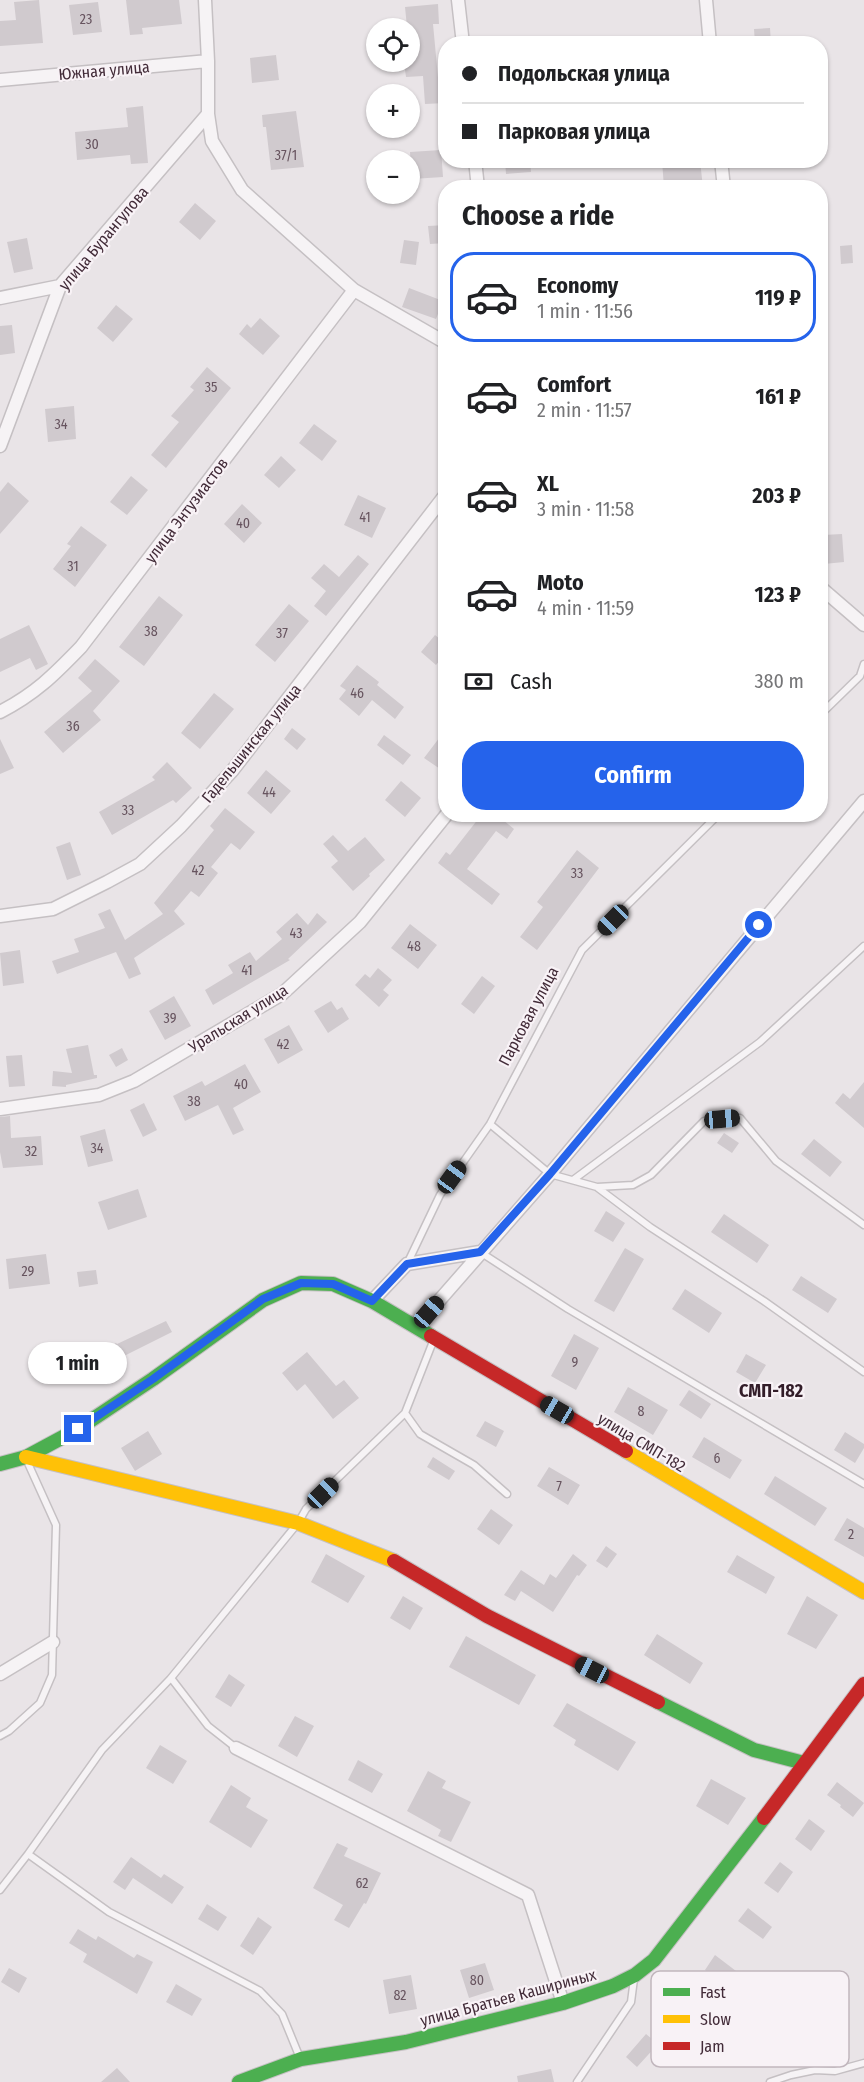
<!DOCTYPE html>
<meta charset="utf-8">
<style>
:root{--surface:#fff;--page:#f6f6f6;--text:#202124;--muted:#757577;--line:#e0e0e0;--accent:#2563eb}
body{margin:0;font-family:"Fira Sans Condensed",sans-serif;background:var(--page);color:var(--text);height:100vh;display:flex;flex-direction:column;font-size:22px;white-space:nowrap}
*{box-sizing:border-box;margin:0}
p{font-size:20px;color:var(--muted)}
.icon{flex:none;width:33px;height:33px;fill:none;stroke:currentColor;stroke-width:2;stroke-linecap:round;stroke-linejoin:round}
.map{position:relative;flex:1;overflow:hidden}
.sheet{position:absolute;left:438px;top:180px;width:390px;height:642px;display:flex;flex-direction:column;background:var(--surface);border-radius:24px;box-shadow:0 2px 4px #0004}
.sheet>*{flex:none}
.banner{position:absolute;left:438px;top:36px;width:390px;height:132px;border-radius:24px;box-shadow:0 2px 4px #0004;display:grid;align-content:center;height:132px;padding:0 24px;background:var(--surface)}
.tools{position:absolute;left:366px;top:18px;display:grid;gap:12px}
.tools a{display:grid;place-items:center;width:54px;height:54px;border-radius:50%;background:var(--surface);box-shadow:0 2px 4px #0004;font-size:30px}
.end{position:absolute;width:27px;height:27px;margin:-14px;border:8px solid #2563eb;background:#fff;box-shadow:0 0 0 3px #fff}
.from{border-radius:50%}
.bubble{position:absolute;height:42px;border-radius:21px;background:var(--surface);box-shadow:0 2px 4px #0004;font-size:20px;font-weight:700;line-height:42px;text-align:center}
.car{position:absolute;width:18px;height:36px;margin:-18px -9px;border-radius:8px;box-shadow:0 0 4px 2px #0007;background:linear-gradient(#222 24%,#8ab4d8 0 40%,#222 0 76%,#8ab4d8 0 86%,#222 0)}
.banner b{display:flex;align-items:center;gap:21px;height:57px;font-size:22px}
.banner b+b{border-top:2px solid var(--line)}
.banner i{width:15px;height:15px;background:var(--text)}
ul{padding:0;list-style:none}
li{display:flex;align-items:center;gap:18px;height:90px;margin:0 12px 9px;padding:0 12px;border:3px solid transparent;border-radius:24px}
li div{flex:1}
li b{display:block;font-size:22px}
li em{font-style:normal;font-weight:700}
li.selected{border-color:var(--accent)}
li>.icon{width:54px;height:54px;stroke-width:1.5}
h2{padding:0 24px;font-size:27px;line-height:72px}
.pay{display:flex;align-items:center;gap:15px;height:66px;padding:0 24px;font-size:22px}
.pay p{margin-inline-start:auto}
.cta{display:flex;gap:12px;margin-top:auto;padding:12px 24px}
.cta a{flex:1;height:69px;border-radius:24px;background:var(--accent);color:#fff;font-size:24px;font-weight:700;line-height:69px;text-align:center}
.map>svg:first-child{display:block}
.building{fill:#d0cace}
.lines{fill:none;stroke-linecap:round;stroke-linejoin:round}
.lane-casing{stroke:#c5c0c3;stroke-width:9}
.street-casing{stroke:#c5c0c3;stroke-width:15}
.fast-casing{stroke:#c5c0c3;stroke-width:16}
.slow-casing{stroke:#c5c0c3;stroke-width:16}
.jam-casing{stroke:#c5c0c3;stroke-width:16}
.lane{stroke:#f6f3f5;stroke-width:6}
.street{stroke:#f6f3f5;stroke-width:12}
.fast{stroke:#4caf50;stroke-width:14}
.slow{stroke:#ffc107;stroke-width:14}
.jam{stroke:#c62828;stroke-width:14}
.route{stroke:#2563eb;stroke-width:8}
.labels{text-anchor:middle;stroke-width:4.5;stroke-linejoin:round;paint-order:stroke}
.number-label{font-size:14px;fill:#67545f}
.street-label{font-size:16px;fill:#422b38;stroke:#f8f2f6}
.neighbourhood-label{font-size:18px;font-weight:bold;fill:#331d29;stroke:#f8f2f6}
.key{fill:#f8f2f6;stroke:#c1b6bd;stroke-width:1.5}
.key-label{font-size:16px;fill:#422b38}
</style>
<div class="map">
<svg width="864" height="2082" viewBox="0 0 864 2082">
<rect width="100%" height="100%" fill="#e9e4e7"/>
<path class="building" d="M39,0L43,43L0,46V21L16,20L14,2Z
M126,0H179L182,24L142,28L143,34L130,35Z
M98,2L102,32L73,35L69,5Z
M438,4L439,24H433L439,88L445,87L446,103L425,104L423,76L406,77L404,62H410V26L407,27L405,7Z
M770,28L771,44H755L754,29Z
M276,55L279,80L252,83L250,58Z
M143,106L148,163L131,164L130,155L77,160L75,132L128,127L126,108Z
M296,111L304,167L271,170L266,127H263L262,115Z
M441,150L443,177L412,179L410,152Z
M505,160H530L531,172L506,174Z
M662,160H700L703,188H664Z
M195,203L216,221L200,240L179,222Z
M446,225V243L430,244L428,226Z
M27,238L33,269L14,273L7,242Z
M404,240L419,242L416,265L400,263Z
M852,245L853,263L841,264L840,246Z
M409,288L443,301L436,319L402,307Z
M116,305L133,319L113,342L97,328Z
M260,318L280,336L263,355L239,334L247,324L251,328Z
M12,325L15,353L0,355V326Z
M207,367L231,388L166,468L151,455L179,422L171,416L194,390L190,387Z
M74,406L76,439L48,442L45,409Z
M314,424L337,441L322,461L299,443Z
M281,456L296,470L279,488L264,475Z
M131,476L148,490L127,515L110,502Z
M8,482L29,501L0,534V492Z
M358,495L386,508L372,538L344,525Z
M242,504L262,523L244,543L224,524Z
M81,526L107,545L75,587L53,569L71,546L67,544Z
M842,534L844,562L824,564L823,535Z
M358,555L369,564L326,616L314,606L326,591L311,578L324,564L339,577Z
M159,596L183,615L144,666L119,647Z
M289,604L309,621L275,662L255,645Z
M29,625L48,664L36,670L30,658L0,672V639Z
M435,635L446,644V653L436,665L421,652Z
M95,659L120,681L93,711L101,720L63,753L44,732L92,691L78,678Z
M357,665L379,682L377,685L404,707L395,719L372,700L359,716L339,699L346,690L340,686Z
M214,693L234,709L200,749L181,733Z
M292,728L306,739L297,750L284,739Z
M446,729V773L424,758Z
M384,735L411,755L403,765L377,745Z
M0,739L14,768L0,774Z
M167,762L192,788L176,803L173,800L112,835L99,812L155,780L152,777Z
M266,770L291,791L271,814L247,793Z
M401,781L421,798L405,817L385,800Z
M225,808L255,832L240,850L231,843L211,867L218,873L199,897L191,891L174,911L185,924L134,958L141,974L129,979L116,952L57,974L52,961L79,952L74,939L105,928L98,914L110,909L125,940L163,914L154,903L214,830L210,826Z
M482,814H496L514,829L507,839L496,831L467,869L500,894L492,905L438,863L446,852L450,855Z
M333,835L348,851L365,837L385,860L369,874L370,876L353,891L331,867L338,861L323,844Z
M70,842L81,875L67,880L56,847Z
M577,850L599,868L537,950L520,937L543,907L537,902Z
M297,913L308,925L317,913L327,922L288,959L290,960L213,1005L205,990L233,973L228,965L250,952L256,961L282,939L276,932Z
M410,924L437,945L418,969L391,948Z
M20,950L24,983L3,986L0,953Z
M378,968L392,980L383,990L389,995L379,1007L355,985L365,974L370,978Z
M482,976L495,986L474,1014L461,1004Z
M174,996L191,1026L165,1040L149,1011Z
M331,1001L337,1010L342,1007L349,1019L328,1033L314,1011Z
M289,1025L303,1050L278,1064L264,1039Z
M88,1045L94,1075H97V1078L66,1085V1087L52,1086L53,1071L72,1073L66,1049Z
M122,1048L128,1060L116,1067L109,1055Z
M22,1055L25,1086L9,1087L6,1056Z
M245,1064L261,1092L233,1108L244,1130L233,1135L218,1105L185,1121L173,1096L202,1081L205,1086Z
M864,1082V1128L835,1103L843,1093L850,1099Z
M144,1103L157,1130L143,1137L130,1110Z
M10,1116L11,1138L41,1136L43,1165L3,1168L0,1152V1117Z
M105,1129L113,1161L88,1167L80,1136Z
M724,1133L739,1143L732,1153L717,1143Z
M814,1139L842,1162L830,1177L801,1154Z
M138,1189L147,1217L108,1230L98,1202Z
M606,1211L625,1223L613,1242L594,1231Z
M724,1214L769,1245L757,1263L711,1232Z
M625,1248L644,1259L614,1312L594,1301Z
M46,1254L50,1284L9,1289L6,1259Z
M96,1270L98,1284L79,1287L77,1272Z
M801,1276L837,1299L828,1313L792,1290Z
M685,1289L722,1313L709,1333L672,1309Z
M166,1321L172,1332L124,1356L105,1368L97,1354L116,1343L117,1344Z
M574,1334L599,1348L576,1390L551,1376Z
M307,1352L336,1386L344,1380L359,1398L333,1419L305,1384L297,1391L282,1373Z
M746,1354L766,1365L755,1383L736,1372Z
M628,1387L668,1410L653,1435L614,1412Z
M689,1390L711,1404L701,1419L679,1405Z
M485,1421L504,1431L496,1447L476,1436Z
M148,1431L162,1454L135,1471L121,1448Z
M845,1432L864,1444V1448L855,1463L834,1450Z
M704,1437L742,1460L730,1479L692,1457Z
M433,1457L455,1471L449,1480L427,1467Z
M549,1467L580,1485L568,1505L537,1486Z
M775,1476L827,1508L815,1526L764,1494Z
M491,1509L513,1525L499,1545L477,1529Z
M847,1518L864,1528V1557L834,1540Z
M606,1546L617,1554L607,1568L596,1561Z
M326,1554L365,1576L348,1603L311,1582Z
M573,1554L587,1565L579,1576L577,1575L553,1612L521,1591L515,1601L504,1595L521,1570L544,1585L550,1574L556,1578Z
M737,1555L775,1577L766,1594L727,1572Z
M403,1596L423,1608L410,1630L390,1618Z
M807,1596L838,1615L816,1649L787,1634Z
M657,1634L703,1663L690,1684L644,1655Z
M466,1636L536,1675L519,1705L449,1667Z
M229,1674L245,1685L231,1707L215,1697Z
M567,1703L636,1742L618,1771L574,1745L576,1740L553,1726Z
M295,1716L314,1726L297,1757L278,1746Z
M160,1745L187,1761L173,1784L146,1768Z
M358,1760L383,1774L372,1793L348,1780Z
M428,1771L446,1781L442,1788L471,1802L451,1842L438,1836L441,1830L407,1811Z
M711,1779L746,1798L728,1825L696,1806Z
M837,1782L864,1803L853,1817L840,1807L841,1805L827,1795Z
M231,1785L251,1798L246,1807L268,1820L251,1848L209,1822Z
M809,1819L825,1831L811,1851L795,1839Z
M337,1843L348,1848L344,1856L381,1873L366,1904L364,1903L349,1928L334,1920L343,1905L313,1888Z
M131,1857L161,1878L164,1874L184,1887L172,1904L133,1878L125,1890L113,1882Z
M780,1862L793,1872L778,1893L764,1883Z
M207,1904L227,1917L218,1931L198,1919Z
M748,1908L772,1927L763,1939L738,1921Z
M258,1917L272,1927L253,1955L240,1946Z
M78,1929L96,1940L98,1936L134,1958L137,1954L153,1962L137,1994L83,1962L87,1954L69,1943Z
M715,1955L736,1971L725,1985L705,1970Z
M485,1963L494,1990L469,1998L460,1970Z
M9,1968L27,1978L19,1993L1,1982Z
M411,1975L417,2009L389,2014L383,1980Z
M176,1984L202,1999L192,2016L166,2002Z
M646,2034L658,2044L637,2067L626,2057Z
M117,2068L130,2082H101Z
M551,2069L554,2082H518L517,2076Z"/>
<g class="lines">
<defs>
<path id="lane" d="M820,715L860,676L864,664
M490,1124L550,1174L597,1187L633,1185L651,1175L704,1121L740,1118L776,1161L864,1225
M573,1180L760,1042L864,946
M598,1188L650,1227L764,1301L864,1372
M480,1252L568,1309L864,1484
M408,1262L440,1195L490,1124L582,950L719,814
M405,1413L420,1434L474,1465L507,1494
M171,1678L208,1726L236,1748
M0,1736L9,1731L40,1703L52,1675L56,1525L27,1461
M0,1890L28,1854
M300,2058L282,2014L260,1991L109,1912L28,1854L102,1750L171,1678L298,1523L306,1509L405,1413L434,1339
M577,2082L631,2002L634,1979
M770,2082L791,2075L815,2070L835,2071L864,2063"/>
<path id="street" d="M205,0L208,61V114L212,141L242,190L354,290L446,343
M458,0L463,44
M706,0L710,44
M0,80L208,61
M475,160L478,188
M721,160L724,188
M0,298L60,286
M0,446L60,286L208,114
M820,587L864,625
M0,712C35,694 54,675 81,647L354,290
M0,916L53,909L107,882L140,864L181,826L232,771L446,494
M0,1109L99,1095L134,1081L282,994L360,922L447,814
M372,1301L407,1264L480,1252
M416,1327L550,1174L864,801
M0,1674L53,1642
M236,1748L528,1895L563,2003"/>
<path id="fast" d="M0,1464L26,1457L78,1429L153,1379L263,1300L301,1283L333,1284L372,1301L431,1336
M658,1702L754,1750L804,1763
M239,2082L301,2059L406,2042L563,2003L613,1986L635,1975L654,1960L764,1818"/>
<path id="slow" d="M626,1451L864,1592
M26,1457L298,1523L394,1561"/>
<path id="jam" d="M431,1336L626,1451
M394,1561L487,1616L658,1702
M764,1818L864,1684"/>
</defs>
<use href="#lane" class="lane-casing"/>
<use href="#street" class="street-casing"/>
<use href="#fast" class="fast-casing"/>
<use href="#slow" class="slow-casing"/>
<use href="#jam" class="jam-casing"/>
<use href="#lane" class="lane"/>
<use href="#street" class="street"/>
<use href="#fast" class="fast"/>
<use href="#slow" class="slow"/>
<use href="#jam" class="jam"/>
</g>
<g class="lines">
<path class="route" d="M78,1429L153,1379L263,1299L301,1283L333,1284L372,1301L407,1264L480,1252L550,1174L759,925"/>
</g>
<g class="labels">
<g class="number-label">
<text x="86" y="24">23</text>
<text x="92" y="149">30</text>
<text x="286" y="160">37/1</text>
<text x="211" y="392">35</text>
<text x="61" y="429">34</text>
<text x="365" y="522">41</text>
<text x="243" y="528">40</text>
<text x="73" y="571">31</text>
<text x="151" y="636">38</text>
<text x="282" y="638">37</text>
<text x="357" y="698">46</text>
<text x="73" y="731">36</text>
<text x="269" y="797">44</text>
<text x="128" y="815">33</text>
<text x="198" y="875">42</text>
<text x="577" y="878">33</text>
<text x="296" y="938">43</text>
<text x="414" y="951">48</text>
<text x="247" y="975">41</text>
<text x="170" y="1023">39</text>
<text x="283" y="1049">42</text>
<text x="241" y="1089">40</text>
<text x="194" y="1106">38</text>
<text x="97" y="1153">34</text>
<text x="31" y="1156">32</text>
<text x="28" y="1276">29</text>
<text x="575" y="1367">9</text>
<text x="641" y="1416">8</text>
<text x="717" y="1463">6</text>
<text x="559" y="1491">7</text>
<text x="851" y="1539">2</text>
<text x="362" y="1888">62</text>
<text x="477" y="1985">80</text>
<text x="400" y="2000">82</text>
</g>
<g class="street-label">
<text transform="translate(104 70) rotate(-5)" y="6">Южная улица</text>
<text transform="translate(103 238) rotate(-50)" y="6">улица Бурангулова</text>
<text transform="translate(186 510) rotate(-53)" y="6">улица Энтузиастов</text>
<text transform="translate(251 743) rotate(-51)" y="6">Гадельшинская улица</text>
<text transform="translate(528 1016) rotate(-62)" y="6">Парковая улица</text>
<text transform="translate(238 1018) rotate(-32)" y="6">Уральская улица</text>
<text transform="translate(642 1442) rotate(31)" y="6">улица СМП-182</text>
<text transform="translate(508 1997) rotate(-15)" y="6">улица Братьев Кашириных</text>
</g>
<g class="neighbourhood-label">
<text x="771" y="1397">СМП-182</text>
</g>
</g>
<rect x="651" y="1971" width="198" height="96" rx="9" class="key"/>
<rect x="663" y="1988" width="27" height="8" fill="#4caf50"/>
<rect x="663" y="2015" width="27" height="8" fill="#ffc107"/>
<rect x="663" y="2042" width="27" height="8" fill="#c62828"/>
<g class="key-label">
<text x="700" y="1998">Fast</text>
<text x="700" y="2025">Slow</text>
<text x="700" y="2052">Jam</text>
</g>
</svg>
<div class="tools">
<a><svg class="icon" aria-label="locate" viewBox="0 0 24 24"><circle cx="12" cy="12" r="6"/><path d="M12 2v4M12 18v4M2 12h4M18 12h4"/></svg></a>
<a>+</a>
<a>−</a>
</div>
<i class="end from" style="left:759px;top:925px"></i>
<i class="end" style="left:78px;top:1429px"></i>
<div class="bubble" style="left:28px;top:1342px;width:99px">1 min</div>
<i class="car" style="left:613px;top:920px;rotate:225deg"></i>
<i class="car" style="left:722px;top:1119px;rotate:85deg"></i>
<i class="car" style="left:452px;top:1177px;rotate:36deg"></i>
<i class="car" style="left:429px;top:1312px;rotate:41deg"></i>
<i class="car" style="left:557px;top:1410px;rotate:300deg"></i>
<i class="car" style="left:323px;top:1493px;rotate:46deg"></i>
<i class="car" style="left:592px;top:1670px;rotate:297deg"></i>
<div class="banner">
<b><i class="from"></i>Подольская улица</b>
<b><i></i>Парковая улица</b>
</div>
<section class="sheet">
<h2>Choose a ride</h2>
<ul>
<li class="selected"><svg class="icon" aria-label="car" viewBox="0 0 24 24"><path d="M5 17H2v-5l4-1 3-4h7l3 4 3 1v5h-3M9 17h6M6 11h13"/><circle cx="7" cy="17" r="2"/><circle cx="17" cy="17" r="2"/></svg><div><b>Economy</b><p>1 min · 11:56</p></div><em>119 ₽</em></li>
<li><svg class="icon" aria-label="car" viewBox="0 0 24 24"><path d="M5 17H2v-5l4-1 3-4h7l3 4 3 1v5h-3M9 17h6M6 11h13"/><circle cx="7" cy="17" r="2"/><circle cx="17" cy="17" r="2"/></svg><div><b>Comfort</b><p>2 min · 11:57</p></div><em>161 ₽</em></li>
<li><svg class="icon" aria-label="car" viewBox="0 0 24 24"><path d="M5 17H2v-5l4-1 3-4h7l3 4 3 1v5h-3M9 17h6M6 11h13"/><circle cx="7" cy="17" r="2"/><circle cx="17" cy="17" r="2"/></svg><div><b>XL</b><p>3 min · 11:58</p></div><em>203 ₽</em></li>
<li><svg class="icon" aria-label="car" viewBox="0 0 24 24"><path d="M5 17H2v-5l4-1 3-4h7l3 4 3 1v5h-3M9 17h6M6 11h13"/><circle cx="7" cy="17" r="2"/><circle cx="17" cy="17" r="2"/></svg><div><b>Moto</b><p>4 min · 11:59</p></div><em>123 ₽</em></li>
</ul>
<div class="pay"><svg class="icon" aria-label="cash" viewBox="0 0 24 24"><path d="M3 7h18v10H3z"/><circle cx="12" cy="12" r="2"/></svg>Cash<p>380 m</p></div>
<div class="cta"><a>Confirm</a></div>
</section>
</div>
